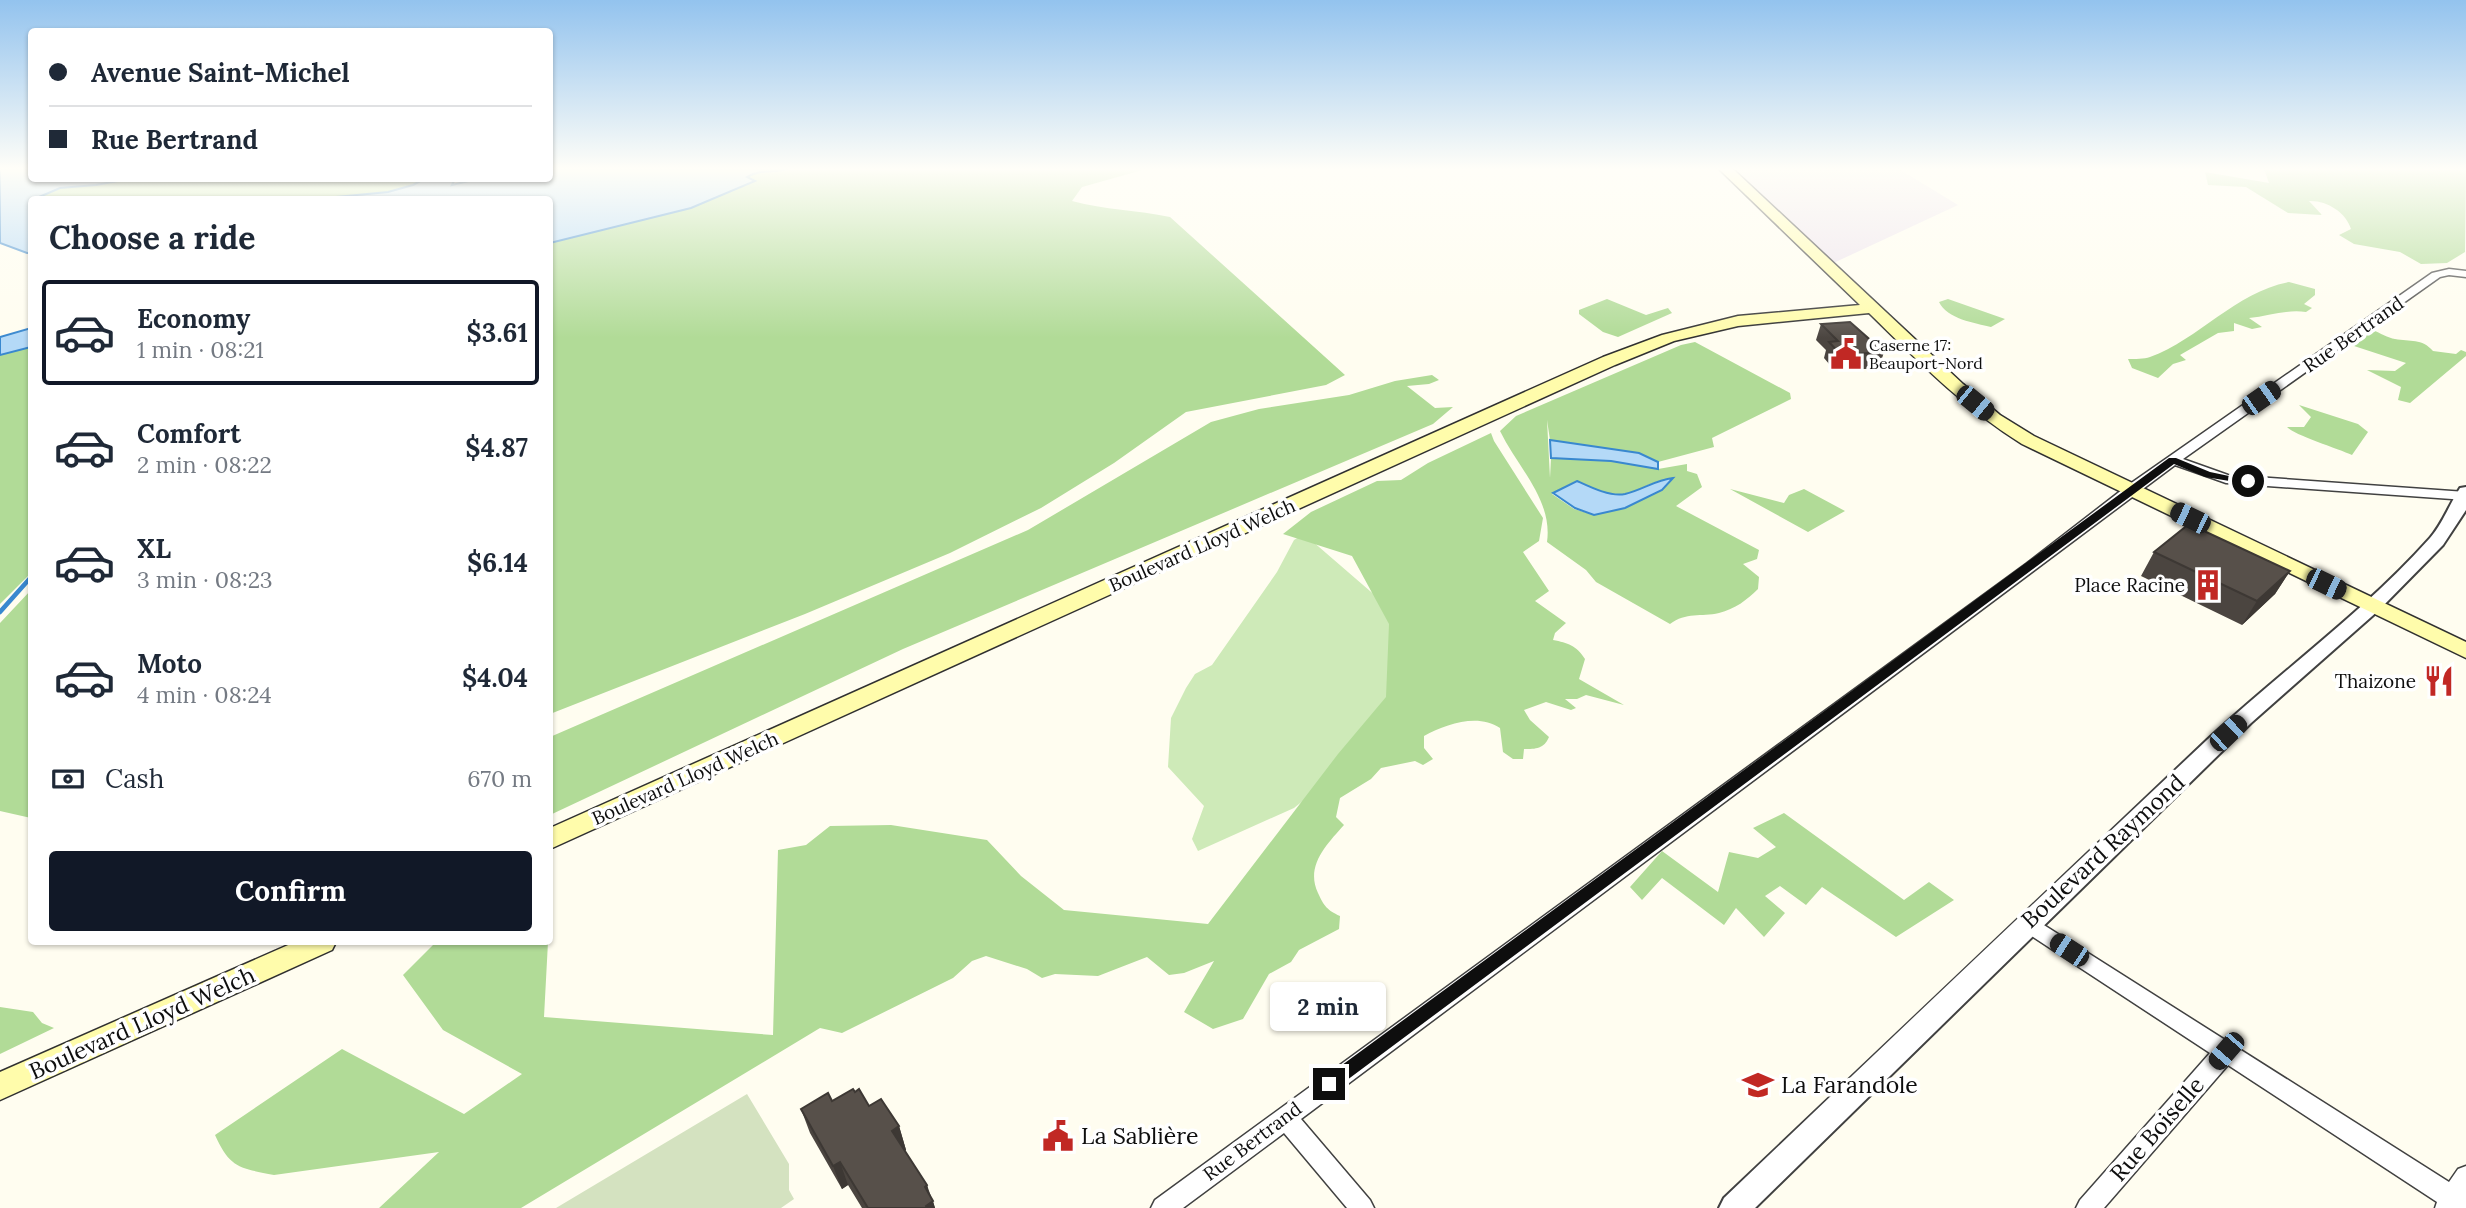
<!DOCTYPE html>
<meta charset="utf-8">
<style>
:root{--surface:#fff;--page:#f2f2f3;--text:#1f2937;--muted:#747a83;--line:#e0e1e3;--accent:#111827}
body{margin:0;font-family:Lora,serif;background:var(--page);color:var(--text);height:100vh;display:flex;flex-direction:column;font-size:26px;white-space:nowrap}
*{box-sizing:border-box;margin:0}
p{font-size:23px;color:var(--muted)}
.icon{flex:none;width:38px;height:38px;fill:none;stroke:currentColor;stroke-width:2;stroke-linecap:round;stroke-linejoin:round}
.map{position:relative;flex:1;overflow:hidden}
.panel{position:absolute;left:28px;top:196px;width:525px;height:749px;display:flex;flex-direction:column;background:var(--surface);border-radius:7px;box-shadow:0 2px 5px #0004}
.panel>*{flex:none}
.top-card{position:absolute;left:28px;top:28px;width:525px;height:154px;border-radius:7px;box-shadow:0 2px 5px #0004;display:grid;align-content:center;height:154px;padding:0 21px;background:var(--surface)}
.end{position:absolute;width:32px;height:32px;margin:-16px;border:9px solid #0e0e0e;background:#fff;box-shadow:0 0 0 4px #fff}
.from{border-radius:50%}
.bubble{position:absolute;height:49px;border-radius:7px;background:var(--surface);box-shadow:0 2px 5px #0004;font-size:23px;font-weight:800;line-height:49px;text-align:center}
.car{position:absolute;width:21px;height:42px;margin:-21px -10px;border-radius:9px;box-shadow:0 0 5px 2px #0007;background:linear-gradient(#222 24%,#8ab4d8 0 40%,#222 0 76%,#8ab4d8 0 86%,#222 0)}
.top-card b{display:flex;align-items:center;gap:24px;height:66px;font-size:26px}
.top-card b+b{border-top:2px solid var(--line)}
.top-card i{width:18px;height:18px;background:var(--text)}
ul{padding:0;list-style:none}
li{display:flex;align-items:center;gap:21px;height:105px;margin:0 14px 10px;padding:0 7px;border:4px solid transparent;border-radius:7px}
li div{flex:1}
li b{display:block;font-size:26px}
li em{font-style:normal;font-weight:800}
li.active{border-color:var(--accent)}
li>.icon{width:63px;height:63px;stroke-width:1.5}
h2{padding:0 21px;font-size:32px;line-height:84px}
.pay{display:flex;align-items:center;gap:18px;height:77px;padding:0 21px;font-size:26px}
.pay p{margin-inline-start:auto}
.primary-button{display:flex;gap:14px;margin-top:auto;padding:14px 21px}
.primary-button a{flex:1;height:80px;border-radius:7px;background:var(--accent);color:#fff;font-size:28px;font-weight:800;line-height:80px;text-align:center}
.map>svg:first-child{display:block}
.industrial{fill:#ede3ed}
.green{fill:#ceeab8}
.forest{fill:#b1db97;fill-rule:evenodd}
.cemetery{fill:#d4e2c0}
.water{fill:#b4d9f7;stroke:#3988cf;stroke-width:2}
.lines{fill:none;stroke-linecap:round;stroke-linejoin:round}
.stream{stroke:#3988cf;stroke-width:4.5}
.minor-casing{stroke:#414141;stroke-width:3}
.tertiary-casing{stroke:#414141;stroke-width:4}
.secondary-casing{stroke:#303030;stroke-width:3}
.minor{fill:#fff;fill-rule:evenodd}
.tertiary{fill:#fff;fill-rule:evenodd}
.secondary{fill:#fffcab;fill-rule:evenodd}
.wall{fill:#4b4540}
.shaded-wall{fill:#3d3834}
.building{fill:#57504a;stroke:#3d3834;stroke-width:2}
.route{fill:#0e0e0e}
.labels{text-anchor:middle;stroke-width:7;stroke-linejoin:round;paint-order:stroke}
.far-poi-label{font-size:16px;fill:#0e0e0e;stroke:#fff;text-anchor:start}
.street-label{font-size:19px;fill:#0e0e0e;stroke:#fff}
.poi-label{font-size:19px;fill:#0e0e0e;stroke:#fff;text-anchor:end}
.near-street-label{font-size:23px;fill:#0e0e0e;stroke:#fff}
.near-poi-label{font-size:23px;fill:#0e0e0e;stroke:#fff;text-anchor:start}
</style>
<div class="map">
<svg width="2466" height="1208" viewBox="0 0 2466 1208">
<rect width="100%" height="100%" fill="#fffdf0"/>
<path class="industrial" d="M1725,169H1899L1958,205L1827,266Z"/>
<path class="green" d="M1304,534L1451,661L1339,772L1294,808L1198,851L1192,839L1204,806L1168,767L1171,718L1186,688L1195,674L1212,665L1277,572L1294,540Z"/>
<path class="forest" d="M788,169H1146L1082,187L1072,201C1105,210 1137,210 1170,217L1345,375L1326,385L1186,412L1114,463L1041,508L950,553L805,614L550,714V243L691,208L754,180L746,177C760,169 773,173 788,169Z
M2264,169H2466L2465,252L2447,263L2421,264L2400,252L2354,244L2339,235L2351,229C2346,212 2326,200 2309,201L2322,215L2288,213L2246,187L2208,185L2205,172L2269,183Z
M129,179H424C386,201 306,199 261,199L255,196L218,200H36C55,186 73,187 95,185C106,185 118,181 129,179Z
M2289,282L2315,289V295L2304,304L2312,308L2306,312C2287,309 2269,316 2249,318L2262,327L2252,329L2234,323V331L2218,333L2180,355L2186,360L2173,364L2158,378L2132,368L2128,359C2135,359 2144,359 2150,357C2199,339 2236,292 2289,282Z
M1607,299L1646,315L1668,308L1672,313L1618,337L1603,332L1579,314V310Z
M1948,299L2005,319L1991,327C1975,323 1947,319 1939,302Z
M2373,330C2380,333 2388,338 2395,339C2410,342 2422,338 2433,351L2456,354L2461,350L2466,352V356L2410,403L2398,400L2401,387L2367,370L2395,371L2406,363L2354,346Z
M1695,342L1790,393L1791,399L1712,438L1714,447L1658,462L1639,453L1550,440L1547,420L1550,478L1551,458L1611,461L1658,469L1687,464V471L1697,474L1702,487L1676,506L1759,550L1757,559L1743,564L1759,577L1758,589C1747,600 1735,609 1719,613C1701,617 1686,612 1670,624L1596,582L1586,570L1547,542C1553,500 1518,468 1500,431L1516,416L1681,345ZM1672,479L1594,515L1574,509L1552,494L1577,481C1590,487 1609,497 1625,494C1641,490 1655,479 1672,479Z
M31,347V573L0,604V355Z
M1432,375L1439,380L1429,384L1407,386L1435,408L1453,407L1433,424L903,649L550,815V737L1028,530L1211,422L1259,409L1349,395L1395,381Z
M2299,405L2358,424L2368,432L2352,455C2339,449 2294,435 2287,427H2304L2311,417Z
M1491,433L1494,441L1543,518L1539,541L1523,552L1549,591L1535,601L1566,623L1555,633L1553,640C1568,643 1576,645 1585,659L1579,679L1624,705L1586,695L1577,699H1565L1576,708L1571,710L1546,702L1524,710L1530,720L1549,737C1544,749 1536,749 1524,749L1523,759H1513L1503,752L1500,728C1478,713 1446,724 1424,736V748L1433,759L1423,765L1415,761L1381,768L1371,779L1340,798L1336,817L1344,825C1327,844 1305,866 1318,893C1324,906 1327,910 1340,916L1339,929L1299,950L1291,962L1269,974L1243,1019L1213,1029L1184,1012L1214,961L1184,973L1169,975L1147,957L1098,976L1055,974L1042,978L1027,969L986,956L972,961L953,978L842,1033L820,1028L521,1208H379L439,1152L274,1175C239,1168 230,1168 215,1135L342,1049L464,1114L522,1074L443,1030L403,975L436,942H548L544,1017L773,1035L778,850L806,845L830,826L891,825L987,840L1021,876L1064,910L1208,924L1338,754L1386,697L1389,624L1352,556L1283,534L1311,512L1377,481L1401,480L1428,463Z
M1730,489L1784,503L1789,495L1804,489L1845,511L1808,532Z
M31,590V818L0,811V623Z
M1784,813L1904,900L1929,882L1954,900L1896,937L1822,887L1806,905L1780,886L1765,896L1785,913L1764,937L1736,908L1724,925L1662,878L1642,900L1630,887L1662,851L1718,892L1729,852L1758,858L1776,847L1753,828Z
M0,1007L33,1012L42,1023L54,1028L0,1054Z"/>
<path class="cemetery" d="M747,1094L789,1164V1190L794,1199L781,1208H556Z"/>
<path class="water" d="M0,169H31L32,178L129,179L96,185L60,188L32,200L31,253H27L0,243Z
M550,169H788C773,173 760,169 747,177L755,181L691,208L550,243V200L315,199L388,192L413,185L424,179H455L452,185L477,179L550,178Z
M31,328V347L0,355V337Z
M1550,440L1639,453L1658,462V469L1611,461L1551,458Z
M1673,478L1662,490L1625,508L1594,515L1575,508L1553,493L1577,481C1590,487 1610,497 1625,494C1642,490 1655,480 1673,478Z"/>
<g class="lines">
<path class="stream" d="M0,612L32,576"/>
<defs>
<path id="minor" d="M2449,269L2466,271V277L2449,275L2440,277L2183,459L2228,475L2466,492V500L2226,483L2175,465L1301,1119L1370,1200L1374,1208H1347L1284,1133L1183,1208H1151L1155,1200L2026,564L2127,486L2432,273Z
M2028,915L2449,1182L2458,1169L2466,1166V1208H2435L2437,1202L2228,1065L2104,1208H2076L2080,1200L2210,1053L2021,929L2018,923L2021,917Z"/>
<path id="tertiary" d="M2466,487V510L2443,545L2379,610L2251,723L1755,1208H1719L1724,1198C1884,1045 2045,892 2207,740C2280,672 2363,613 2430,538C2443,523 2449,505 2460,488Z"/>
<path id="secondary" d="M1719,169H1733L1963,384L2000,415L2034,436L2466,642V658L2022,444C1964,408 1917,360 1869,313L1738,326L1674,341L1615,365L550,849V828L1603,357L1662,335L1738,316L1860,305Z
M295,942H336L332,950L0,1100V1072Z"/>
</defs>
<use href="#minor" class="minor-casing"/>
<use href="#tertiary" class="tertiary-casing"/>
<use href="#secondary" class="secondary-casing"/>
<use href="#minor" class="minor"/>
<use href="#tertiary" class="tertiary"/>
<use href="#secondary" class="secondary"/>
</g>
<path class="wall" d="M1821,324L1884,352L1879,368L1835,371L1824,358L1826,350L1816,340Z
M2154,552L2290,571L2275,594L2242,625L2141,576Z
M832,1101L869,1106L899,1126L906,1150L905,1151L927,1185L935,1208H862L848,1185L842,1189L810,1133L801,1109Z"/>
<path class="shaded-wall" d="M2290,571L2275,594L2242,625L2257,601Z
M899,1126L906,1150L899,1154L892,1131Z
M840,1162L848,1185L842,1189L833,1166Z
M927,1185L931,1202L933,1201L935,1208H926L925,1187Z"/>
<path class="building" d="M1850,322L1884,352L1841,355L1829,342L1838,341L1821,324Z
M2189,524L2290,571L2257,601L2154,552Z
M853,1089L855,1092L859,1089L869,1106L881,1099L899,1126L892,1131L927,1185L925,1187L933,1201L926,1206L927,1208H868L840,1162L833,1166L801,1109L828,1093L832,1101Z"/>
<linearGradient id="sky" x2="0" y2="1"><stop stop-color="#93c3ee"/><stop offset="0.5" stop-color="#fffef8"/><stop offset="1" stop-color="#fffef8" stop-opacity="0"/></linearGradient>
<rect width="2466" height="338" fill="url(#sky)"/>
<path class="route" d="M2169,458H2176L2210,472L2253,481L2248,484L2205,477L2174,464L1335,1089L1329,1092L1323,1089L1321,1084L1323,1079Z"/>
<defs>
<symbol id="civic-bare" viewBox="-9 -9 18 18"><path d="M-.6-6.5H3V-4.5H.6V-3L4-1V1h2V6H-6V1h2V-1L-.6-3ZM-1.2 2.5V6h2.4V2.5Z" fill="#c12824" stroke="#fff" stroke-width="2.5" paint-order="stroke"/></symbol>
<symbol id="building-bare" viewBox="-9 -9 18 18"><path d="M-4-6H4V6H1V3H-1V6H-4ZM-2.5-4.3h1.7v1.8h-1.7ZM.8-4.3h1.7v1.8H.8ZM-2.5-1h1.7V.8h-1.7ZM.8-1h1.7V.8H.8Z" fill="#c12824" stroke="#fff" stroke-width="2.5" paint-order="stroke"/></symbol>
<symbol id="restaurant-bare" viewBox="-9 -9 18 18"><path d="M-5-6h1v4h1v-4h1v4h1v-4h1v5L-1.5 .5V6h-2V.5L-5-1ZM5-6V6H3V1.5H1.5Q1.5-4 5-6Z" fill="#c12824" stroke="#fff" stroke-width="2.5" paint-order="stroke"/></symbol>
<symbol id="school-bare" viewBox="-9 -9 18 18"><path d="M0-5L7-2L0 1L-7-2ZM-4 1L0 2.5L4 1V4Q0 6-4 4Z" fill="#c12824" stroke="#fff" stroke-width="2.5" paint-order="stroke"/></symbol>
</defs>
<g fill-rule="evenodd">
<use href="#civic-bare" x="1824" y="332" width="44" height="44"/>
<use href="#building-bare" x="2186" y="563" width="44" height="44"/>
<use href="#restaurant-bare" x="2417" y="659" width="44" height="44"/>
<use href="#school-bare" x="1736" y="1063" width="44" height="44"/>
<use href="#civic-bare" x="1036" y="1114" width="44" height="44"/>
</g>
<g class="labels">
<g class="far-poi-label">
<text x="1869" y="351">Caserne 17:<tspan x="1869" dy="18">Beauport-Nord</tspan></text>
</g>
<g class="street-label">
<text transform="translate(2353 334) rotate(-35)" y="7">Rue Bertrand</text>
<text transform="translate(1202 545) rotate(-24)" y="7">Boulevard Lloyd Welch</text>
<text transform="translate(685 778) rotate(-24)" y="7">Boulevard Lloyd Welch</text>
<text transform="translate(1252 1141) rotate(-37)" y="7">Rue Bertrand</text>
</g>
<g class="poi-label">
<text x="2185" y="592">Place Racine</text>
<text x="2416" y="688">Thaizone</text>
</g>
<g class="near-street-label">
<text transform="translate(2103 851) rotate(-43)" y="8">Boulevard Raymond</text>
<text transform="translate(142 1023) rotate(-24)" y="8">Boulevard Lloyd Welch</text>
<text transform="translate(2157 1129) rotate(-49)" y="8">Rue Boiselle</text>
</g>
<g class="near-poi-label">
<text x="1781" y="1093">La Farandole</text>
<text x="1081" y="1144">La Sablière</text>
</g>
</g>
</svg>
<i class="end from" style="left:2248px;top:481px"></i>
<i class="end" style="left:1329px;top:1084px"></i>
<div class="bubble" style="left:1270px;top:982px;width:116px">2 min</div>
<i class="car" style="left:2261px;top:398px;rotate:55deg"></i>
<i class="car" style="left:1975px;top:403px;rotate:129deg"></i>
<i class="car" style="left:2190px;top:518px;rotate:296deg"></i>
<i class="car" style="left:2326px;top:584px;rotate:116deg"></i>
<i class="car" style="left:2228px;top:733px;rotate:47deg"></i>
<i class="car" style="left:2069px;top:950px;rotate:303deg"></i>
<i class="car" style="left:2226px;top:1051px;rotate:221deg"></i>
<div class="top-card">
<b><i class="from"></i>Avenue Saint-Michel</b>
<b><i></i>Rue Bertrand</b>
</div>
<section class="panel">
<h2>Choose a ride</h2>
<ul>
<li class="active"><svg class="icon" aria-label="car" viewBox="0 0 24 24"><path d="M5 17H2v-5l4-1 3-4h7l3 4 3 1v5h-3M9 17h6M6 11h13"/><circle cx="7" cy="17" r="2"/><circle cx="17" cy="17" r="2"/></svg><div><b>Economy</b><p>1 min · 08:21</p></div><em>$3.61</em></li>
<li><svg class="icon" aria-label="car" viewBox="0 0 24 24"><path d="M5 17H2v-5l4-1 3-4h7l3 4 3 1v5h-3M9 17h6M6 11h13"/><circle cx="7" cy="17" r="2"/><circle cx="17" cy="17" r="2"/></svg><div><b>Comfort</b><p>2 min · 08:22</p></div><em>$4.87</em></li>
<li><svg class="icon" aria-label="car" viewBox="0 0 24 24"><path d="M5 17H2v-5l4-1 3-4h7l3 4 3 1v5h-3M9 17h6M6 11h13"/><circle cx="7" cy="17" r="2"/><circle cx="17" cy="17" r="2"/></svg><div><b>XL</b><p>3 min · 08:23</p></div><em>$6.14</em></li>
<li><svg class="icon" aria-label="car" viewBox="0 0 24 24"><path d="M5 17H2v-5l4-1 3-4h7l3 4 3 1v5h-3M9 17h6M6 11h13"/><circle cx="7" cy="17" r="2"/><circle cx="17" cy="17" r="2"/></svg><div><b>Moto</b><p>4 min · 08:24</p></div><em>$4.04</em></li>
</ul>
<div class="pay"><svg class="icon" aria-label="cash" viewBox="0 0 24 24"><path d="M3 7h18v10H3z"/><circle cx="12" cy="12" r="2"/></svg>Cash<p>670 m</p></div>
<div class="primary-button"><a>Confirm</a></div>
</section>
</div>
